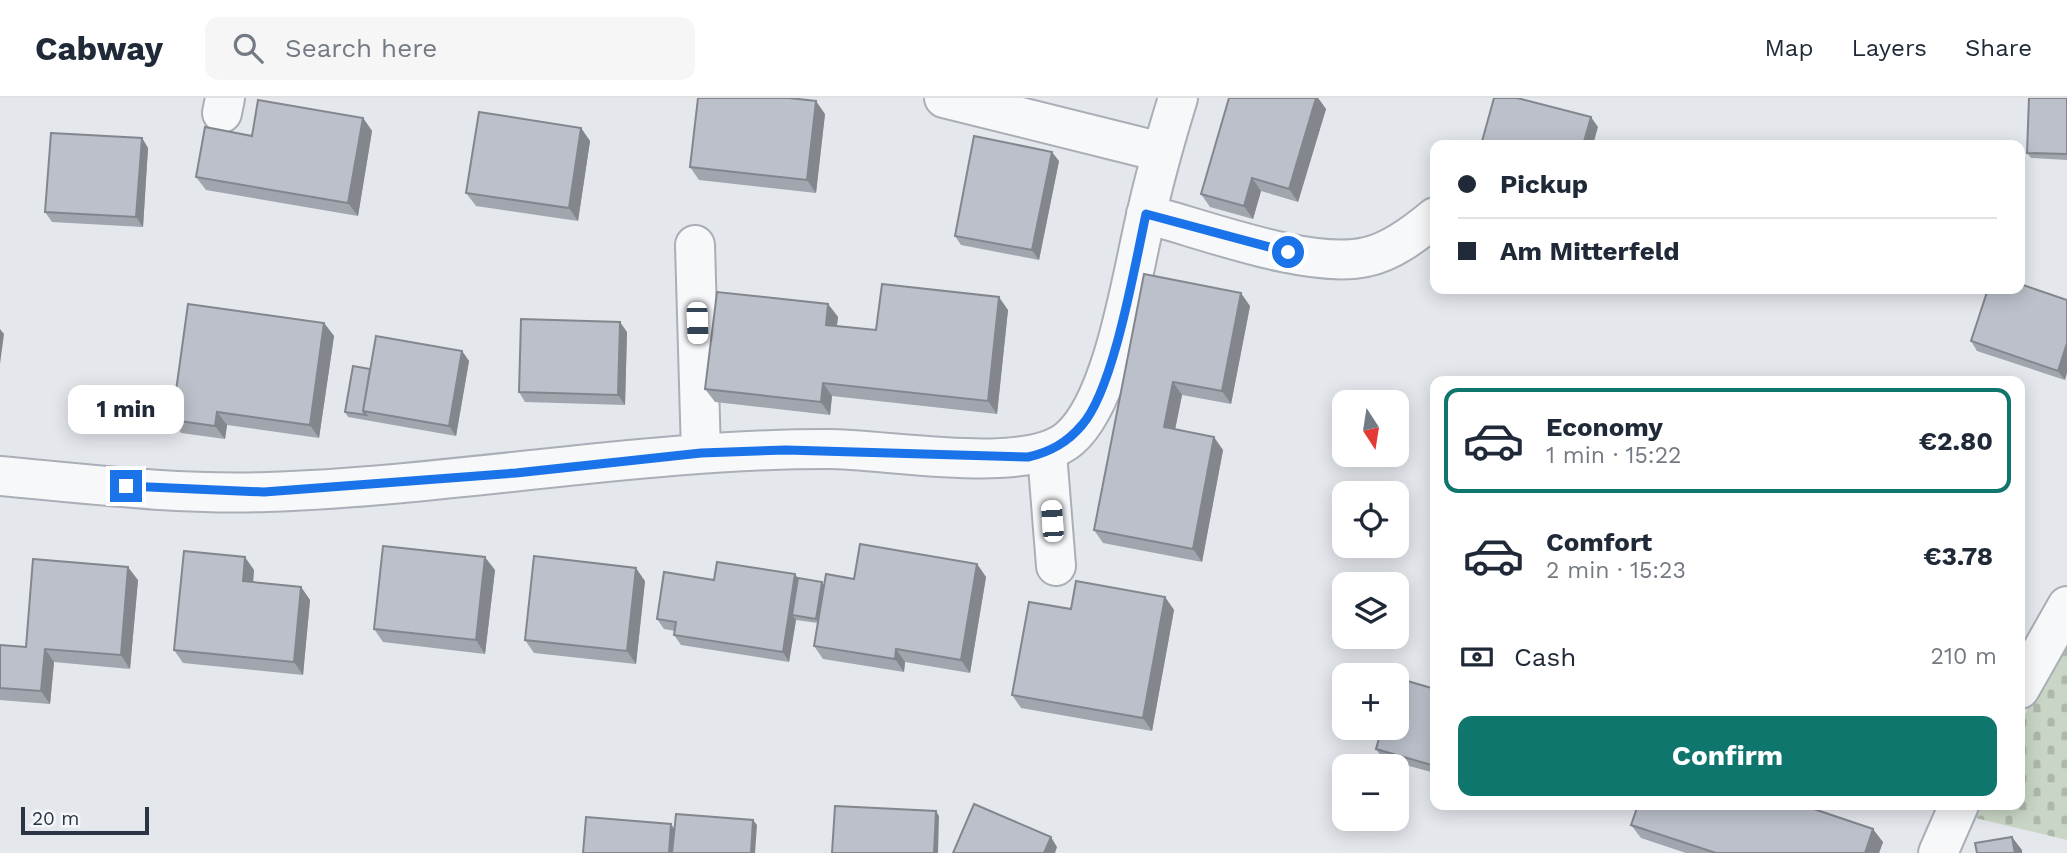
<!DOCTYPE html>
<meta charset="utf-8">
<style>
:root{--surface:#fff;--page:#f6f6f7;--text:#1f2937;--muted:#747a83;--line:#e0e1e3;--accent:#0f766e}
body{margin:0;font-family:"Work Sans",sans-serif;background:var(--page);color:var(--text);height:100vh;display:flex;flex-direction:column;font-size:26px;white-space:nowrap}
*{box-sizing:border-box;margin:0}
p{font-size:23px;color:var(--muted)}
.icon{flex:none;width:38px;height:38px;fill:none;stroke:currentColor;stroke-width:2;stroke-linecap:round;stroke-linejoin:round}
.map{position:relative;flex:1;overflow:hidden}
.details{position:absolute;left:1430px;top:278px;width:595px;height:434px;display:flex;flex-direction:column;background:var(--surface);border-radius:14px;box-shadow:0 4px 18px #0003}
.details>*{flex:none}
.hud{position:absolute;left:1430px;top:42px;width:595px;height:154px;border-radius:14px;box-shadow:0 4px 18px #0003;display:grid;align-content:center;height:154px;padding:0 28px;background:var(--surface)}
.needle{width:46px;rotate:168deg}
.controls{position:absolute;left:1332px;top:292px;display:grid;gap:14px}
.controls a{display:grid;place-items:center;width:77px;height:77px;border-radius:14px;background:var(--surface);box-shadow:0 4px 18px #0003;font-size:35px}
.scale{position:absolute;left:21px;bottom:18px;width:128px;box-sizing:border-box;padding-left:7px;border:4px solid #2b3445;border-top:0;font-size:19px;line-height:24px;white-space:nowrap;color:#2b3445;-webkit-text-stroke:5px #f4f6f9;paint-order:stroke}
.end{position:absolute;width:32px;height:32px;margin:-16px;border:9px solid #1a73e8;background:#fff;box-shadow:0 0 0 4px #fff}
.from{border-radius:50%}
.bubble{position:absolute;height:49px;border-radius:14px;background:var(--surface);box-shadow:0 4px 18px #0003;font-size:23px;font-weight:700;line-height:49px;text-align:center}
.car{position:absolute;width:21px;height:42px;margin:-21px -10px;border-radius:9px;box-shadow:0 0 5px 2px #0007;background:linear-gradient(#fff 24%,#345 0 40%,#fff 0 76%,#345 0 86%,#fff 0)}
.hud b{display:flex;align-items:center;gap:24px;height:66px;font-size:26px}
.hud b+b{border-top:2px solid var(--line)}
.hud i{width:18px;height:18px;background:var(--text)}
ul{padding:12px 0 0;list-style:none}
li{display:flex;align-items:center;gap:21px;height:105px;margin:0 14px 10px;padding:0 14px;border:4px solid transparent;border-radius:14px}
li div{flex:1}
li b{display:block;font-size:26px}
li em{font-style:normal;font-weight:700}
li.current{border-color:var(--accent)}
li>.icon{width:63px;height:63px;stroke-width:1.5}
.pay{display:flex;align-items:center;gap:18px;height:77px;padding:0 28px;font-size:26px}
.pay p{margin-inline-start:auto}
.primary-button{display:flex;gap:14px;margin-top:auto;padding:14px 28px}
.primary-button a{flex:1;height:80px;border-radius:14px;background:var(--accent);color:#fff;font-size:28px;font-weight:700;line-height:80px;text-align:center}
header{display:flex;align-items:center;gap:42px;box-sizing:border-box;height:98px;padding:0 35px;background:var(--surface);border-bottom:2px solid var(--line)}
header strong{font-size:33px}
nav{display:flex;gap:38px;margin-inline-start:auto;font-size:24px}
.search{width:490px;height:63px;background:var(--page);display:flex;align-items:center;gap:18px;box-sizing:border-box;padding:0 24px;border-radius:14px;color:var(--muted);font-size:26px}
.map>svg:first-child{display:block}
.cemetery{fill:url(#cemetery-stones)}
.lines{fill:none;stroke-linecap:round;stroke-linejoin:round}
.minor-casing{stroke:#a9aeb7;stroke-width:42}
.minor{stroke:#f7f8fa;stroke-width:38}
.wall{fill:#a1a5ae}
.shaded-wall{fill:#83868d}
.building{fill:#bbc0ca;stroke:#83868d;stroke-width:2}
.route{stroke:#1a73e8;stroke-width:9}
</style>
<header>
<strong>Cabway</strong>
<div class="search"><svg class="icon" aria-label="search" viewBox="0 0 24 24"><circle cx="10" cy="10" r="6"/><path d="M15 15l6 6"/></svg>Search here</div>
<nav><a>Map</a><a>Layers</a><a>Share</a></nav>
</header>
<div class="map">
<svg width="2067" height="755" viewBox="0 0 2067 755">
<defs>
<pattern id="cemetery-stones" width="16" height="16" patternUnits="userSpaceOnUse" patternTransform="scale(1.75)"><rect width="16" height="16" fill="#c9d6c5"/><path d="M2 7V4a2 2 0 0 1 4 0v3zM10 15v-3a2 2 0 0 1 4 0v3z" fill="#adb8ab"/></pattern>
</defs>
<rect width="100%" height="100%" fill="#e4e7ec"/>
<path class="cemetery" d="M2067,536V742L1971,719L1977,707H2020V626Z"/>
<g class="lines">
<defs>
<path id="minor" d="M944,0L1161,54
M222,15L225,0
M1146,116C1203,131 1310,172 1366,159C1391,154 1416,135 1435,119
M695,147L701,355
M1047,355L1056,468
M0,378C88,386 178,397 267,394C454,388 640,351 828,351C888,351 1025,378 1069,341C1114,303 1132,176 1146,118C1155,78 1166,39 1178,0
M2020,591L2067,508
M1938,755L1959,707"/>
</defs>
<use href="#minor" class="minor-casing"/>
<use href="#minor" class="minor"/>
</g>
<path class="wall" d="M1229,0H1318L1326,11L1298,104L1261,93L1253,121L1210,109L1201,96Z
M2067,0V62L2031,60L2027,55Z
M825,16L816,95L699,82L690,69Z
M363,20L372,33L358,118L206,92L196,79L252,38Z
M581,30L590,43L578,123L476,108L466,95Z
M142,40L148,50L143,129L52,124L45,114Z
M1059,63L1039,162L961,147L955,138Z
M1144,176L1250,208L1231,306L1182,297L1175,331L1223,352L1202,464L1103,445L1094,432Z
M2020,191L2065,282L1977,253L1971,243Z
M828,206L838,219L837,228L876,232L1008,212L997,316L832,298L830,317L715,304L705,291Z
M324,225L334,238L319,340L227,327L225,341L181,335L172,322Z
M627,234L625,307L525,304L519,294Z
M462,253L469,263L456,338L348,319L345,314L370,271Z
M977,466L986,479L970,575L905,564L904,574L823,561L814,548L818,525L796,522L789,564L681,547L674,537L675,533L664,531L657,521L714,482L798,480L822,484L824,488L854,481Z
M254,472L253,484L301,489L310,502L303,577L183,565L174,552Z
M495,472L485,556L383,544L374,531Z
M138,482L130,571L54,564L50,606L0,602V547L26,549Z
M645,483L636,566L534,555L525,542Z
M1165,499L1174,512L1152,633L1021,610L1012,597L1071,511Z
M1435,591V675L1383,661L1376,651Z
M1631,727L1883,744L1879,755H1686L1641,740Z"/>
<path class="shaded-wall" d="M1316,0H1318L1326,11L1298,104L1289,91Z
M816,3L825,16L816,95L807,82Z
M1591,19L1598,29L1593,47H1583Z
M363,20L372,33L358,118L348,105Z
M581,30L590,43L578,123L569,110Z
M142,40L148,50L143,129L136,119Z
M1052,54L1059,63L1039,162L1032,152Z
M1252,80L1261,93L1253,121L1244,108Z
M1241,195L1250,208L1231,306L1222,293Z
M999,199L1008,212L997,316L988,303Z
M828,206L838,219L835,240L826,227Z
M620,224L627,234L625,307L618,297Z
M324,225L334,238L319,340L310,327Z
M0,231L4,236L0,266Z
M2067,245V275L2065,282L2058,273Z
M462,253L469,263L456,338L449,328Z
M1173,284L1182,297L1173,342L1164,329Z
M823,285L832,298L830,317L821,304Z
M217,314L227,327L225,341L215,328Z
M1214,339L1223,352L1202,464L1193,451Z
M245,459L254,472L252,496L243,483Z
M485,459L495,472L485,556L476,542Z
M977,466L986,479L970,575L961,562Z
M128,469L138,482L130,571L121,557Z
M636,470L645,483L636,566L627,553Z
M795,476L801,485L792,517L796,522L789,564L783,554Z
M822,484L825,489L820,526L816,521Z
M301,489L310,502L303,577L294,564Z
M1165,499L1174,512L1152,633L1143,620Z
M45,551L54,564L50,606L41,593Z
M896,551L905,564L904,574L895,561Z
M936,713L939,718L938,755H934Z
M753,722L757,727L755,755H751Z
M671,726L678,736L677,755H669Z
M1873,731L1883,744L1879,755H1865Z
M1051,739L1057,749L1055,755H1044Z
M2012,739L2022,752V755H2015Z"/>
<path class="building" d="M698,0H789L816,3L807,82L690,69Z
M1229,0H1316L1289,91L1252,80L1244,108L1201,96Z
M1494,0H1517L1591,19L1583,47H1481Z
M2029,0H2067V56L2027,55Z
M258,2L363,20L348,105L196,79L205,29L252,38Z
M479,14L581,30L569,110L466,95Z
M51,35L142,40L136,119L45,114Z
M974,38L1052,54L1032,152L955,138Z
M1144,176L1241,195L1222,293L1173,284L1164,329L1214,339L1193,451L1094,432Z
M882,186L999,199L988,303L823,285L821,304L705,291L717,194L828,206L826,227L876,232Z
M2020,186L2067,202V245L2058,273L1971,243L1988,191H2020Z
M188,206L324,225L310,327L217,314L215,328L172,322Z
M521,221L620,224L618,297L519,294Z
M376,238L462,253L449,328L363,313Z
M353,268L370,271L363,313L366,317L345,314Z
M860,446L977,466L961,562L896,551L895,561L814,548L826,476L854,481Z
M383,448L485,459L476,542L374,531Z
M184,453L245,459L243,483L301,489L294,564L174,552Z
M534,458L636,470L627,553L525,542Z
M33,461L128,469L121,557L45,551L41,593L0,590V547L26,549Z
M717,464L795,476L783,554L674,537L676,524L657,521L664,474L714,482Z
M798,480L822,484L816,521L792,517Z
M1076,483L1165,499L1143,620L1012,597L1029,504L1071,511Z
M1397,580L1435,591V668L1376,651L1382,630H1396Z
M974,706L1051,739L1044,755H953Z
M1638,707H1802L1873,731L1865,755H1716L1631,727Z
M835,708L936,713L934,755H832Z
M676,716L753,722L751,755H672Z
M586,719L671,726L669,755H583Z
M2012,739L2015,755H1977L1975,745Z"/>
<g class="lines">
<path class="route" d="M126,388L264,394L516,375L701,355L786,352L1028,359C1050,354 1067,345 1082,327C1114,291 1135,166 1146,116L1288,154"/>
</g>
</svg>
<div class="controls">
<a><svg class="needle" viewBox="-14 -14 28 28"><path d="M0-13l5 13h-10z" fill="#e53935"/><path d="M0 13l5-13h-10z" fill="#747a83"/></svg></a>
<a><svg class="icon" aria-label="locate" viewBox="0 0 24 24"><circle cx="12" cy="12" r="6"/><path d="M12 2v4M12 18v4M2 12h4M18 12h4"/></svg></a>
<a><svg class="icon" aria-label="layers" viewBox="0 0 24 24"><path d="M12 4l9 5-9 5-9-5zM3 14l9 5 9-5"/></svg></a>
<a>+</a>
<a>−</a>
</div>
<div class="scale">20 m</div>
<i class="end from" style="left:1288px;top:154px"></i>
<i class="end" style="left:126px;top:388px"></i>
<div class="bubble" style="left:68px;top:287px;width:116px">1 min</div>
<i class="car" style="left:697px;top:225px;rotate:178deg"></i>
<i class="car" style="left:1052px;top:423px;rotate:356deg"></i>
<div class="hud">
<b><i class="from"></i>Pickup</b>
<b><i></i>Am Mitterfeld</b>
</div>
<section class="details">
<ul>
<li class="current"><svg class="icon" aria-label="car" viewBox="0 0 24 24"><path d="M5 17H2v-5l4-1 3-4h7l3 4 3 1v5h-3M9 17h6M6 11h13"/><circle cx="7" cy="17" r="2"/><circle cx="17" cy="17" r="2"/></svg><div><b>Economy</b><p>1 min · 15:22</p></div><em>€2.80</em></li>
<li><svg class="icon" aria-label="car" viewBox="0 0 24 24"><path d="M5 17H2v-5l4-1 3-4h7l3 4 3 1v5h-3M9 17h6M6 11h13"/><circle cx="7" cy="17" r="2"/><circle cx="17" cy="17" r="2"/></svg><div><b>Comfort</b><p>2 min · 15:23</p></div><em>€3.78</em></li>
</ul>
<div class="pay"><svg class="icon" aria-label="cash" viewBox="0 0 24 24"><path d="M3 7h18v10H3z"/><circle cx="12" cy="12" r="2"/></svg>Cash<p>210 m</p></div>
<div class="primary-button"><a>Confirm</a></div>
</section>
</div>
